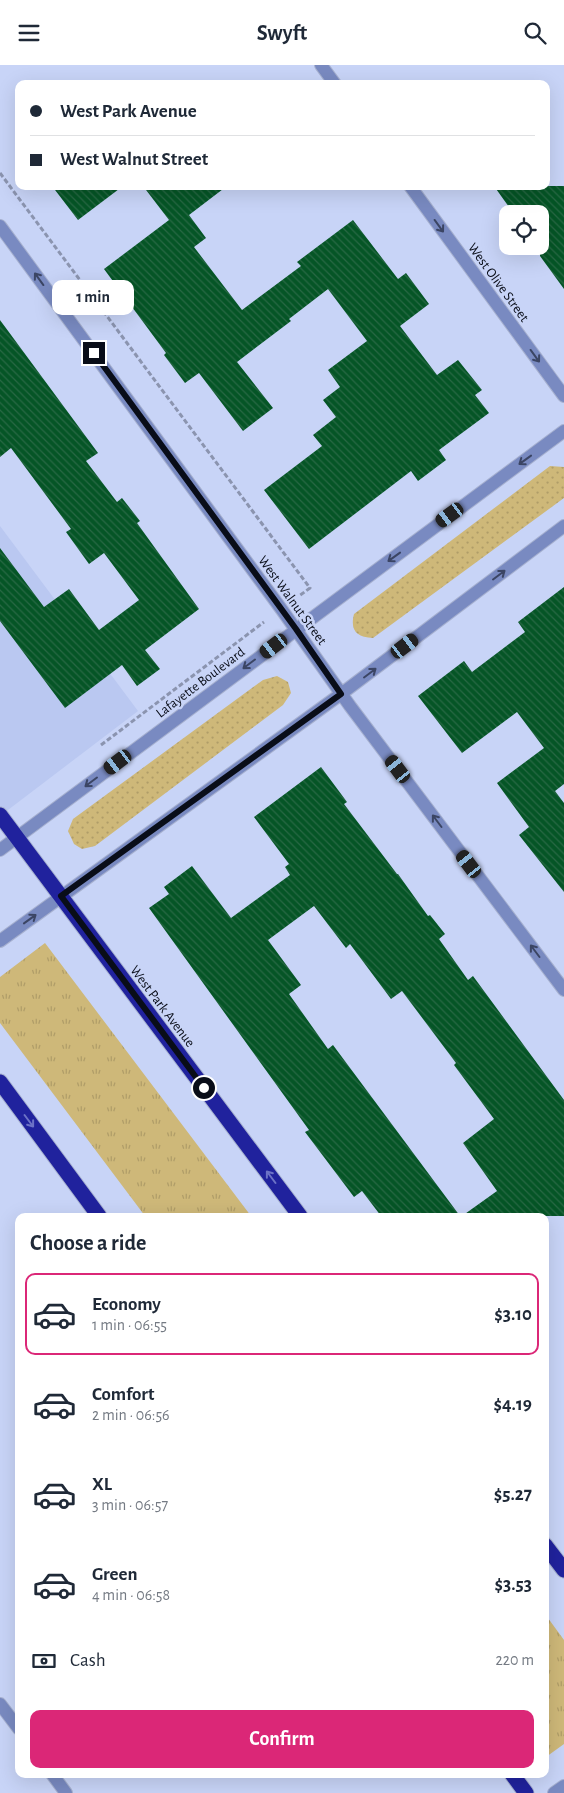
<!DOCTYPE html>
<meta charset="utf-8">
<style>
:root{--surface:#fff;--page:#f6f6f7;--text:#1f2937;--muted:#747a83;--line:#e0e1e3;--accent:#db2777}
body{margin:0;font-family:"Alegreya Sans",sans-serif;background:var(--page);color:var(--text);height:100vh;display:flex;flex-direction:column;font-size:19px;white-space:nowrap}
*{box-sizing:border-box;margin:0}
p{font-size:16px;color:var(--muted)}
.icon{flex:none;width:28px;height:28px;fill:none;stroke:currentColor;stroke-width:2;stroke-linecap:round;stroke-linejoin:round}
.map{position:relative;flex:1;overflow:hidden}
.side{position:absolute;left:15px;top:1148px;width:534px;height:565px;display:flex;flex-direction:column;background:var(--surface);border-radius:10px;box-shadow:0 5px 20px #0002}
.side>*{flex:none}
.banner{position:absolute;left:15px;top:15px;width:535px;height:110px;border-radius:10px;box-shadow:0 5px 20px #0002;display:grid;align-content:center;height:110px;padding:0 15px;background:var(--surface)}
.fabs{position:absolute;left:499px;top:140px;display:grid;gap:10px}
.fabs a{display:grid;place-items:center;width:50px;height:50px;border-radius:10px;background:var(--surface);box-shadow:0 5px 20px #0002;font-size:25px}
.end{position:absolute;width:22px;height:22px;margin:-11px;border:6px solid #090d18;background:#fff;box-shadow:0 0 0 2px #fff}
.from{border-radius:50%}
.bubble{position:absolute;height:35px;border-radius:10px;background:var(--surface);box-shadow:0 5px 20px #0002;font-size:16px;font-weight:700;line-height:35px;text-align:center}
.car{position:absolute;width:15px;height:30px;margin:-15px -8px;border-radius:6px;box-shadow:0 0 4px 1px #0007;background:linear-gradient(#222 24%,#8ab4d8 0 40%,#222 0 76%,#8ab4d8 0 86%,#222 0)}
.banner b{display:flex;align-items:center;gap:18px;height:48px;font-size:19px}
.banner b+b{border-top:1px solid var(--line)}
.banner i{width:12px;height:12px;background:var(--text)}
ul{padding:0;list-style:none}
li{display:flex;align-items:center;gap:15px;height:82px;margin:0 10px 8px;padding:0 5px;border:2px solid transparent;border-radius:10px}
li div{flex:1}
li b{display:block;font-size:19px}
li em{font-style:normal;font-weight:700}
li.selected{border-color:var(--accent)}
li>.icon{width:45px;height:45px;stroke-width:1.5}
h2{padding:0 15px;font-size:22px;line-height:60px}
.pay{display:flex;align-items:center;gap:12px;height:55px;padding:0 15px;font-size:19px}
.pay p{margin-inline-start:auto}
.primary-button{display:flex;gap:10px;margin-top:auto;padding:10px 15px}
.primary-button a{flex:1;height:58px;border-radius:10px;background:var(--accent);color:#fff;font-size:20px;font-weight:700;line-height:58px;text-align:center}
header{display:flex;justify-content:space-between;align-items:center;height:65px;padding:0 15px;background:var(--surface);font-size:22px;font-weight:700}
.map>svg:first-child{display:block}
.built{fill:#bac8f1}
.grass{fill:url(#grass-dots)}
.park{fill:url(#park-tufts)}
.building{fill:url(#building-back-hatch)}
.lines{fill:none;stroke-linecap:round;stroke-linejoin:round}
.street-casing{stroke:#a6b0cf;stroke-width:14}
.highway-casing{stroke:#a6b0cf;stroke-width:17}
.path{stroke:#8b94af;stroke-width:3;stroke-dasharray:5 2.5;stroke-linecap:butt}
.street{stroke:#798ac1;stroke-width:12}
.highway{stroke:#20229d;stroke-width:15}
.oneway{stroke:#3b4564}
.oneway2{stroke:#6c72c6}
.route{stroke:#090d18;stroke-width:6}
.labels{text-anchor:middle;stroke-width:5;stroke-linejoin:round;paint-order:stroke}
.street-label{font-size:14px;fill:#090d18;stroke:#c8d4f7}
</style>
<header><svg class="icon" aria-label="menu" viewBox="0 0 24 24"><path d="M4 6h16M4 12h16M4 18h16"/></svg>Swyft<svg class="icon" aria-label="search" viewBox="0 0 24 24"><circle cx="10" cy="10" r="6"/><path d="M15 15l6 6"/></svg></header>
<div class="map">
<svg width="564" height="1728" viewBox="0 0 564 1728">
<defs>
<pattern id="grass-dots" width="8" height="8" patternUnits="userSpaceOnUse" patternTransform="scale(1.25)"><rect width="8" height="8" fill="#ceb879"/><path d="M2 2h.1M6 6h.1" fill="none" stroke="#b09d68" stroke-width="1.8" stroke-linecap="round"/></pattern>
<pattern id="park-tufts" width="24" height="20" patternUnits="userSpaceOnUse" patternTransform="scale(1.25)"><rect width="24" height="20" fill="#ceb879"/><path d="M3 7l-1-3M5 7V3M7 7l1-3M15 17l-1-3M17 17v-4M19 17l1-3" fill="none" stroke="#b09d68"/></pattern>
<pattern id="building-back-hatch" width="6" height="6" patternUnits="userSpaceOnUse" patternTransform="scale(1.25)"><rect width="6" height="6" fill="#055526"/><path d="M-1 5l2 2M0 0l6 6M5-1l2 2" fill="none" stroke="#286844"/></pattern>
</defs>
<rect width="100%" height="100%" fill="#c8d4f7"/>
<path class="built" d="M0,461L138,646L0,751Z"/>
<path class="grass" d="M550,401L564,402V433L373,573C356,572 350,565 354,549Z
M277,611L288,617L291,628L283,640L95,781L82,784L74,779L68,766L73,754L263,615Z"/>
<path class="park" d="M45,878L251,1151H145L0,958V912Z
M545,1549L564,1575V1679L546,1692L545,1690Z"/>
<path class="building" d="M52,121H123L78,155Z
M143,121H227L189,150L206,173L194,182L242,245L301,201L297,197L353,155L398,214L406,208L429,239L400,261L437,310L458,295L482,325L475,330L489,348L439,385L446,395L418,416L411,406L309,484L264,425L322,381L313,370L336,352L323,335L340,322L328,305L367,276L328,224L289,254L291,256L237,297L273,343L243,366L199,308L185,318L164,290L166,288L104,204L169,155Z
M494,121H564V224L540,191V149H514Z
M0,255L98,388L86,396L117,437L122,433L140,456L137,458L199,544L145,585L160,604L137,621L122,600L65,643L0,556V483L44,542L69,524L99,565L139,535L104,488L89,499L66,467L71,464L11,383L0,392Z
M564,522V719L555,726L564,738V827L519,770L529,762L497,718L544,683L517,647L462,688L418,631L464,596L472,607L525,567L518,557Z
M321,702L347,737L344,739L397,809H398L428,851L430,850L445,869L439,874L468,915L473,911L564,1035V1151H462L497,1126L463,1078L494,1054L454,1000L456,998L402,926L391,934L350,879L346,883L314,841L268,875L301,920L289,929L328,984L333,980L460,1151H381L362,1126L354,1132L305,1067L309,1065L149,843L169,829L164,822L192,801L231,853L290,810L285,802L289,799L254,752Z"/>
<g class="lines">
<defs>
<path id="street" d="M321,0L335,19
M410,121L564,331
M0,161L282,545L350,641L564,925
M0,785L564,366
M0,876L341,629L564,461
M0,1639L19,1664
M52,1709L66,1728
M554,1728L564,1721"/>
<path id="highway" d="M0,750L300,1151
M0,1017L99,1151
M545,1480L564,1505
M512,1709L526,1728"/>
</defs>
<use href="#street" class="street-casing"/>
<use href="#highway" class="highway-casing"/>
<path class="path" d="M0,108L310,523L299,531
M101,680L264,557"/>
<use href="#street" class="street"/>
<use href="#highway" class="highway"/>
</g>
<defs><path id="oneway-shaft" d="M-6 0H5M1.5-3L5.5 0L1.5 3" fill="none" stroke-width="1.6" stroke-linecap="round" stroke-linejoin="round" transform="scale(1.25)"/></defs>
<g class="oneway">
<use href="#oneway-shaft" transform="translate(439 161) rotate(54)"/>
<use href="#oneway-shaft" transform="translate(39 214) rotate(-126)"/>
<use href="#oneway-shaft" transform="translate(535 291) rotate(54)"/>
<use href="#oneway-shaft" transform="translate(525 395) rotate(144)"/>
<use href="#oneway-shaft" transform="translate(394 492) rotate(144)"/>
<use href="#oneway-shaft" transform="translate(499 510) rotate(-37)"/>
<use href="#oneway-shaft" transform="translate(249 599) rotate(143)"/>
<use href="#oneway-shaft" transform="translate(370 608) rotate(-37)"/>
<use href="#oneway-shaft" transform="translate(91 717) rotate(143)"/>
<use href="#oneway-shaft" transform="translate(437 756) rotate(-127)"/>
<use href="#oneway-shaft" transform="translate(30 854) rotate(-36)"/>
<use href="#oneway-shaft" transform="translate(535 886) rotate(-127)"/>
</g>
<g class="oneway2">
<use href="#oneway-shaft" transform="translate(29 1056) rotate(53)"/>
<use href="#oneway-shaft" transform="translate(271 1112) rotate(-127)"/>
</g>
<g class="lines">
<path class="route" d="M94,288L296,564L341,629L61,831L204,1023"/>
</g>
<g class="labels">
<g class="street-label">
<text transform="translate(499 217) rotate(54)" y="5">West Olive Street</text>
<text transform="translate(293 535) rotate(54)" y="5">West Walnut Street</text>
<text transform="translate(200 617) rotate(-37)" y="5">Lafayette Boulevard</text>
<text transform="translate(163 941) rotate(53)" y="5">West Park Avenue</text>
</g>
</g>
</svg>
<div class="fabs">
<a><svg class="icon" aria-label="locate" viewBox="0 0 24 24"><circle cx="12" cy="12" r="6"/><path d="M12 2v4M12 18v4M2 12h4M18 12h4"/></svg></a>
</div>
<i class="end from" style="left:204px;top:1023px"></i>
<i class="end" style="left:94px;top:288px"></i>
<div class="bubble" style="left:52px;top:215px;width:82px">1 min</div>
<i class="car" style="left:450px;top:450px;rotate:234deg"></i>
<i class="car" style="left:274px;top:581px;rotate:233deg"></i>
<i class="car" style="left:405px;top:581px;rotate:53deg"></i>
<i class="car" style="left:118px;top:697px;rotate:233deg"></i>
<i class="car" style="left:398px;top:704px;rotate:323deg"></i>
<i class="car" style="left:469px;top:799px;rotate:323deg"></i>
<div class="banner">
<b><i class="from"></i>West Park Avenue</b>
<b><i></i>West Walnut Street</b>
</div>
<section class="side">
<h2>Choose a ride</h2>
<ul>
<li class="selected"><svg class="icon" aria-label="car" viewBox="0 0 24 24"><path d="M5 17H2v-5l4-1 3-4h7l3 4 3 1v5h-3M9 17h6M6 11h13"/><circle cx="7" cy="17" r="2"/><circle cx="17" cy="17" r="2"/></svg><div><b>Economy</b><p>1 min · 06:55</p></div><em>$3.10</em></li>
<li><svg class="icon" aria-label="car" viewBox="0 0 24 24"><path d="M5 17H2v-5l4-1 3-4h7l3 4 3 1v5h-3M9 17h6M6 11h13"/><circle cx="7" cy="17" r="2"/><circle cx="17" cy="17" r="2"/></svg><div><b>Comfort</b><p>2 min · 06:56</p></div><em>$4.19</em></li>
<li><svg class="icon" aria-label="car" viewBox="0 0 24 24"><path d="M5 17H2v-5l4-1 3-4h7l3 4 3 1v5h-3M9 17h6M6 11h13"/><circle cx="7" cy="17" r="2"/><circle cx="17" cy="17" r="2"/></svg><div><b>XL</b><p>3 min · 06:57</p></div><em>$5.27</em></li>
<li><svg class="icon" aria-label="car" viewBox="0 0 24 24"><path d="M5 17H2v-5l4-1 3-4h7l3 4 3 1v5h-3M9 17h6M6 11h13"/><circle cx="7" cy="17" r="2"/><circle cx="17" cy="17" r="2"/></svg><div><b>Green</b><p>4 min · 06:58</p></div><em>$3.53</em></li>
</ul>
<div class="pay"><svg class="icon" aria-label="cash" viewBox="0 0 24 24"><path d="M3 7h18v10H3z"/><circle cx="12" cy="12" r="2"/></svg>Cash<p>220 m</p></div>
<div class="primary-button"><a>Confirm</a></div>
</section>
</div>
